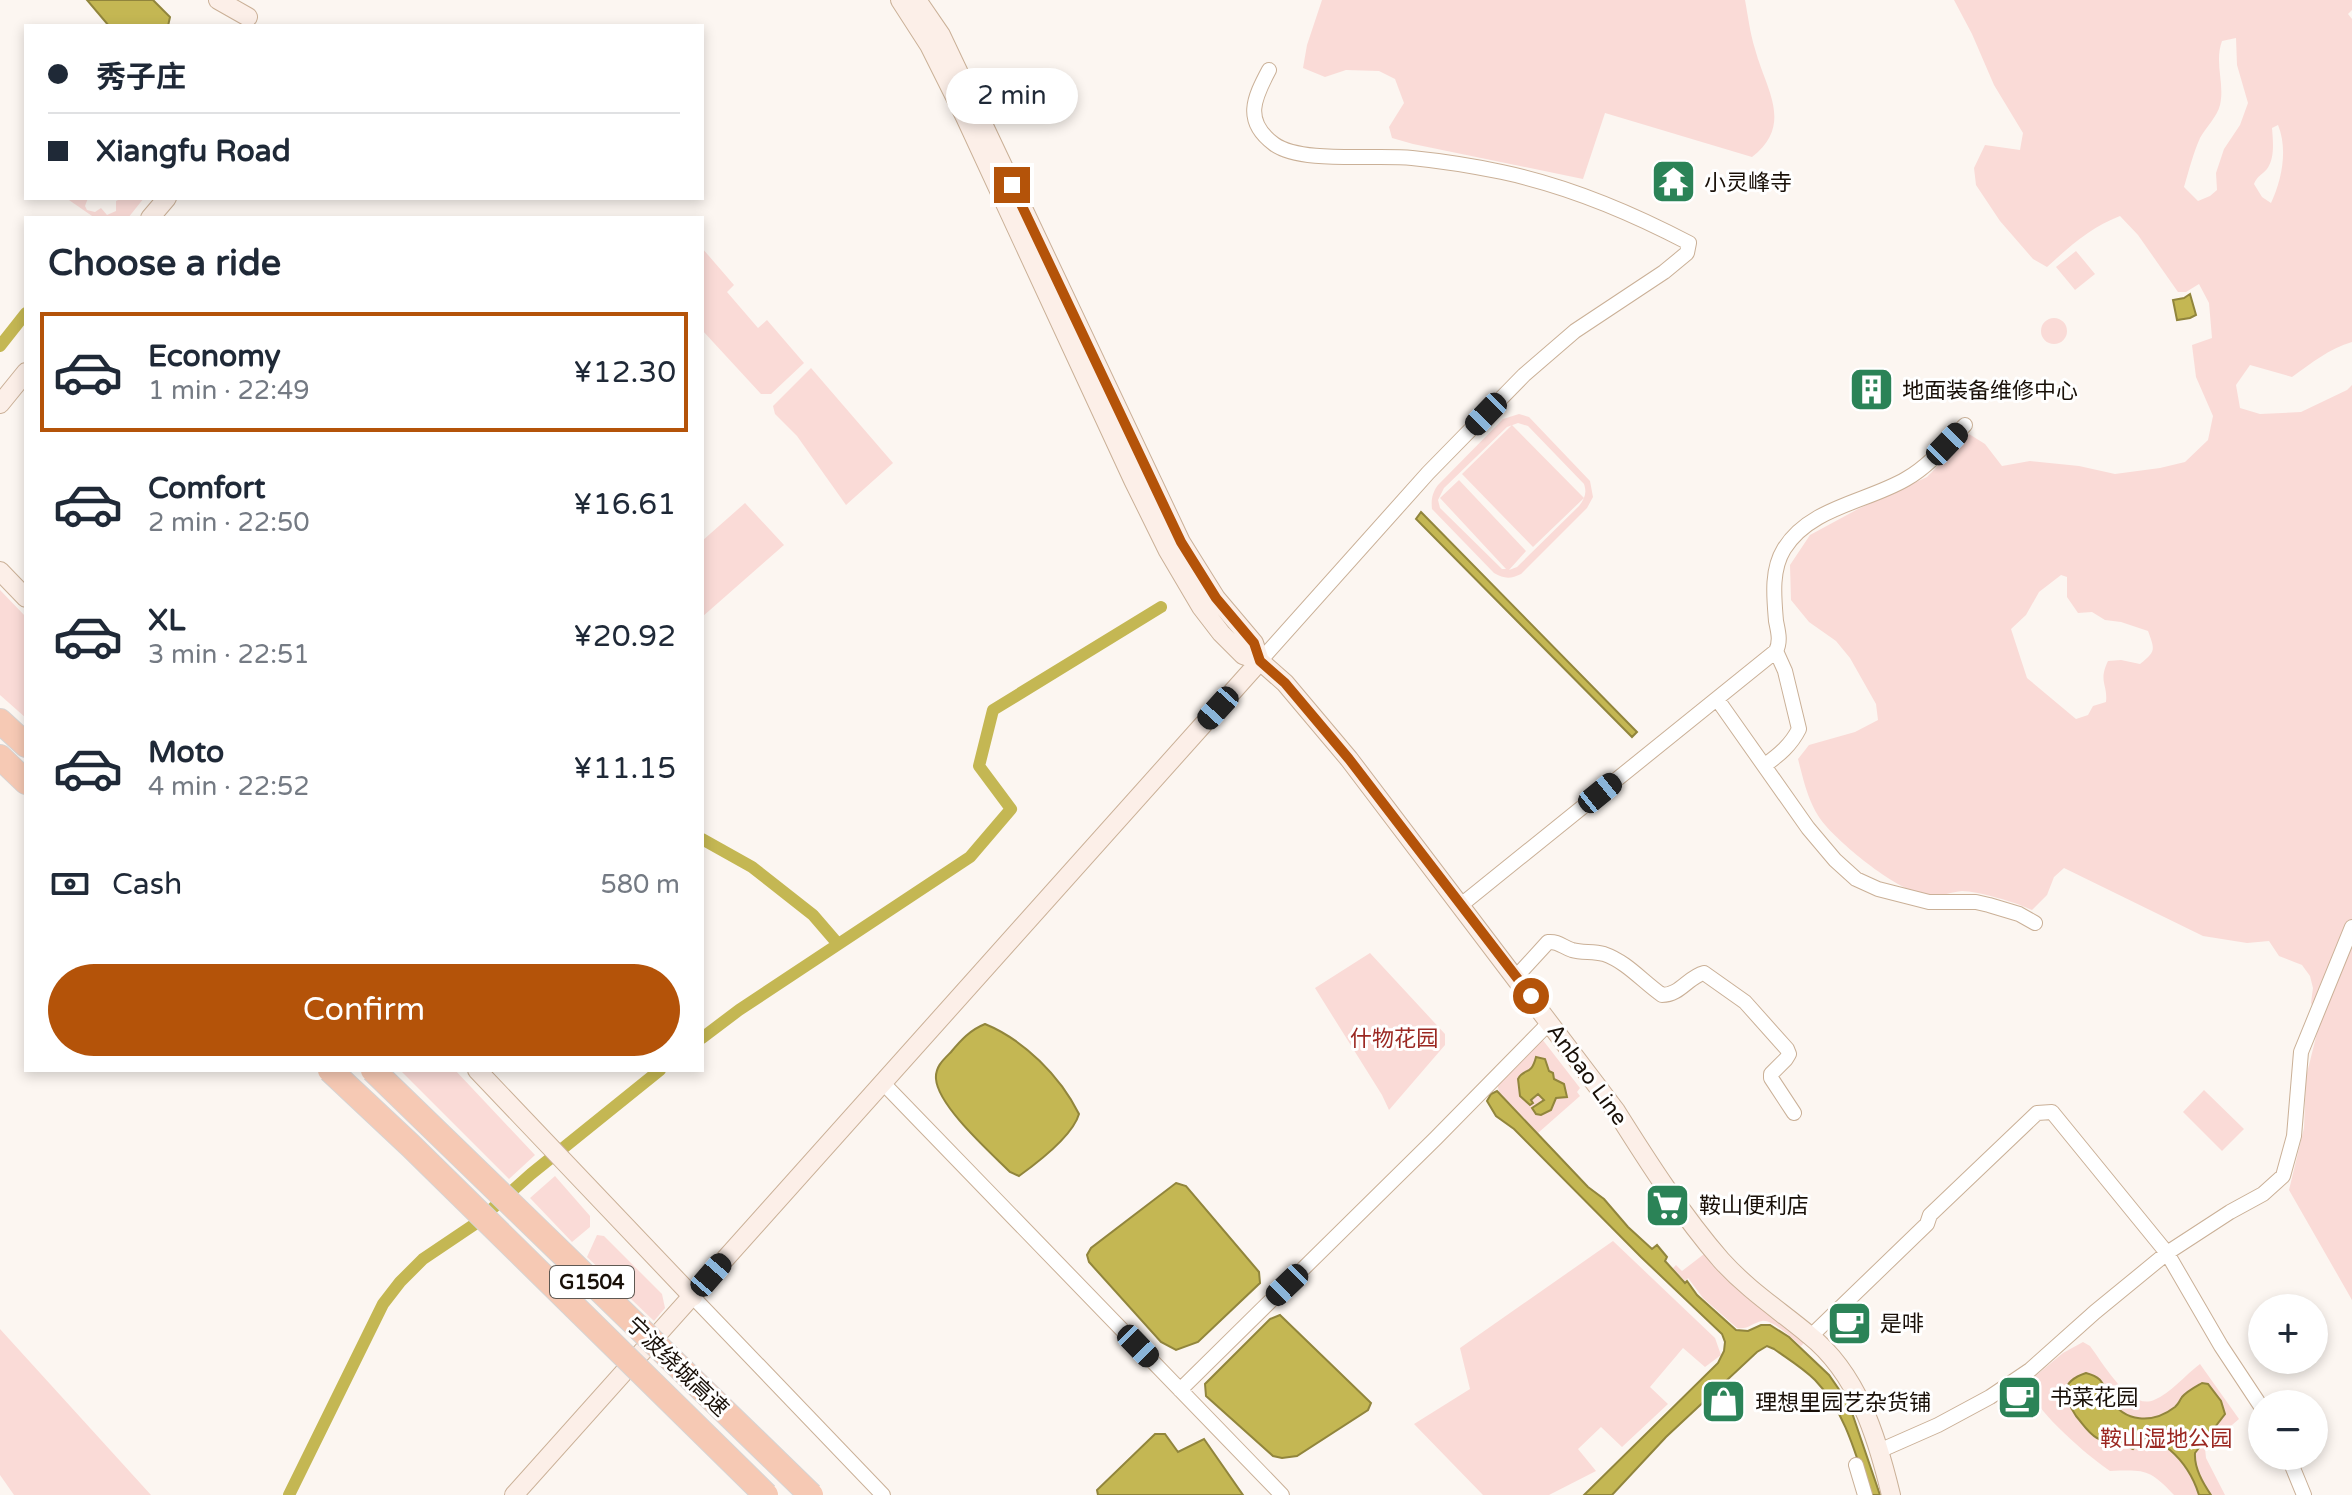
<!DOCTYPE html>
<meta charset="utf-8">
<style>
:root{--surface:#fff;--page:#f6f6f7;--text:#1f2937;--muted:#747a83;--line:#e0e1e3;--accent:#b45309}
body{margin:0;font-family:"Varela Round","Noto Sans SC",sans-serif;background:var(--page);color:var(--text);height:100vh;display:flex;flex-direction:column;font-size:30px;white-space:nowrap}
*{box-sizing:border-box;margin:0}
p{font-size:26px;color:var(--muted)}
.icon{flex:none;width:44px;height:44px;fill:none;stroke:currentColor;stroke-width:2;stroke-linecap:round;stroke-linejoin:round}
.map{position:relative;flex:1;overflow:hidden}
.panel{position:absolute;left:24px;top:216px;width:680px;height:856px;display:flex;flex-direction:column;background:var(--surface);border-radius:0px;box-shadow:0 4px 12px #0003}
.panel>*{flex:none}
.banner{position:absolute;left:24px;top:24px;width:680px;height:176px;border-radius:0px;box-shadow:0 4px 12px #0003;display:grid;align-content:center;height:176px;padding:0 24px;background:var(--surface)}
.tools{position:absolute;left:2248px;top:1294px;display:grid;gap:16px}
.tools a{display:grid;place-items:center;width:80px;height:80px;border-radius:50%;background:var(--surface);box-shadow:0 4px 12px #0003;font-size:40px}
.end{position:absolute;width:36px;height:36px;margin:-18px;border:10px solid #b45309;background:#fff;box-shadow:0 0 0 4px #fff}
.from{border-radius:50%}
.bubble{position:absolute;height:56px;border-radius:28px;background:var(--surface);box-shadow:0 4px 12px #0003;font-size:26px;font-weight:600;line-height:56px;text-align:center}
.car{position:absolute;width:24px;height:48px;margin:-24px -12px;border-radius:10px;box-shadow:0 0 6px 2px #0007;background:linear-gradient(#222 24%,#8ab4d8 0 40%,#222 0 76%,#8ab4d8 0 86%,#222 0)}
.banner b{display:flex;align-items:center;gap:28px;height:76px;font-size:30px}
.banner b+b{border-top:2px solid var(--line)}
.banner i{width:20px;height:20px;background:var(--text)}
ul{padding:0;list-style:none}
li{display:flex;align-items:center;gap:24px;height:120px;margin:0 16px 12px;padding:0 8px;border:4px solid transparent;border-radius:0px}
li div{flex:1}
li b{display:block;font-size:30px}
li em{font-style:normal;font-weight:600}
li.active{border-color:var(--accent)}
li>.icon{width:72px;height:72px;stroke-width:1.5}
h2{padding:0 24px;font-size:36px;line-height:96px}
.pay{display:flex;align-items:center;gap:20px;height:88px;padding:0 24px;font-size:30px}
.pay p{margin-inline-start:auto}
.button{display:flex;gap:16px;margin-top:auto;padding:16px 24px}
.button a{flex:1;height:92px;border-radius:48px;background:var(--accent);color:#fff;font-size:32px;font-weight:600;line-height:92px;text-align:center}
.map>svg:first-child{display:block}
.green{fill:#fadbd7;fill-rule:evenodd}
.water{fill:#c4b753;stroke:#91853c;stroke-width:2}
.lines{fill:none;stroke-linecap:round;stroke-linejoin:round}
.canal{stroke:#c4b753;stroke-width:12}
.street-casing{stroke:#cab097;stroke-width:16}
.secondary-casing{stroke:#cab097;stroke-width:20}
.highway-casing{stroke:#d6d4d3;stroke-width:26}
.street{stroke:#fff;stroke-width:14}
.secondary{stroke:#fcefe8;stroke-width:18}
.highway{stroke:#f6c9b4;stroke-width:24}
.highway-bridge-casing{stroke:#d6d4d3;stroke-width:26;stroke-linecap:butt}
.highway-bridge{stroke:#f6c9b4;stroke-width:24}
.route{stroke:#b45309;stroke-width:10}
.labels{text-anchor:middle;stroke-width:6;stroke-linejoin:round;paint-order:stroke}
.shield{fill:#fff;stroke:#5e5852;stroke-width:2}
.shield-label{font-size:20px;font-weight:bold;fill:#191008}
.poi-label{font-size:22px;fill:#191008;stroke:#fff;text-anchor:start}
.park-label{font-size:22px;fill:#9b2822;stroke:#fff}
.street-label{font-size:22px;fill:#191008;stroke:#fff}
</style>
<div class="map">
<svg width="2352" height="1495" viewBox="0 0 2352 1495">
<rect width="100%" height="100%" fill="#fcf6f1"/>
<path class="green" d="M1322,0H1745C1748,16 1750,33 1755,49C1766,90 1794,124 1752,157L1605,113L1583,179L1413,144L1392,138L1389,127L1404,103L1395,79L1379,71L1346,70L1325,77L1303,68L1307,45Z
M1954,0H2352V10L2348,14L2352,19V342C2330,348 2310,364 2292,377L2250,365L2236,385L2240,408L2260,414L2301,412L2347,390L2352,385V1300L2289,1190L2304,1128L2306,1077L2320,1021L2311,1003L2313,988L2310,976L2302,965L2279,956L2269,941L2247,943L2203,936L2064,868L2054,877L2047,895L2032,910C2018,903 1978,891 1962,891C1952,892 1941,896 1931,896C1902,895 1845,848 1826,826C1809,807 1804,782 1798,759L1809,745L1855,732L1878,720L1876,704L1850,658L1836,641L1809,622L1791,600L1790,565L1810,535L1858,509L1927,477L1969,434L1985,444L2002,466L2030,461L2079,466L2115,474L2160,468L2185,462L2208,440L2213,416L2196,377L2192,345L2212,338L2209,303L2199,284L2186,292H2178L2138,235L2120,216C2091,227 2070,246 2047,267L2033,259L2000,221L1976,185L1974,168L1985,145L2020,150L2023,133L1994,85L1972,34ZM2236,38L2237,65L2248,103L2240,125L2224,149L2216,173L2217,190L2210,196L2198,201L2184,187C2189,170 2193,154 2200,138C2206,127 2217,117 2220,105C2225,83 2214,63 2222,41ZM2278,125C2288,149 2282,180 2271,203L2262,197L2254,184C2257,176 2262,175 2267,169C2275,158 2273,141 2272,128ZM2061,575L2067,577V597L2078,613L2092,612L2105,620L2121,622L2148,631C2155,650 2156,651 2140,664L2121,660L2108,661C2098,682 2108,684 2106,702L2093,706L2088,715L2076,719L2027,678L2011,629L2026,615L2039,592Z
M66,198H88L85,206L87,210L95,212L101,208L107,215L116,211V201L122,198H144L128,218H95Z
M702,248L734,285L727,292L758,328L767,320L804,363L771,394H761L702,330Z
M2076,251L2095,274L2075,290L2056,267Z
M2041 331a13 13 0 1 1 26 0a13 13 0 1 1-26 0Z
M811,368L893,463L846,505L797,436L775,414L773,406Z
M1519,414L1529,417L1590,481L1593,497L1587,508L1521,574C1511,579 1504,579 1494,573L1432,509C1431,500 1432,493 1438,485L1503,419ZM1518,423L1528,426L1584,484C1587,493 1585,498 1579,506L1517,567L1509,570L1526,551L1459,480L1440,498L1506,569H1502L1440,508L1438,500L1444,488L1507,427Z
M1512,425L1584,498L1533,547L1462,474Z
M745,503L784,545L702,617V541Z
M0,590L26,617V718L0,695Z
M1370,953L1445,1034V1045L1389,1110L1382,1095L1315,988Z
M1542,1039L1580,1088L1577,1092L1580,1096L1538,1133L1499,1092L1497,1082Z
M400,1070H455L535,1155L509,1179Z
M2204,1090L2244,1129L2222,1151L2183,1112Z
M555,1176L590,1216V1227L572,1242L530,1198Z
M597,1235L604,1236L662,1294L665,1308L654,1321L587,1257Z
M1613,1241L1715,1338L1721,1355L1705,1367L1683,1348L1650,1387L1668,1404L1622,1447L1601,1427L1578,1449L1596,1471L1549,1495H1483L1414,1424L1470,1389L1460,1348Z
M1708,1251L1809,1338L1801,1346C1793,1339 1772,1319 1762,1321C1752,1323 1748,1330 1737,1328L1703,1298L1688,1278L1685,1281L1673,1268L1676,1265L1682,1271Z
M0,1329L151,1495H14L0,1475Z
M2083,1342L2090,1346C2103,1363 2130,1411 2154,1400C2171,1393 2185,1375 2200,1364L2239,1419L2205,1448L2206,1458L2225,1495H2174C2149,1469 2146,1470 2110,1471C2090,1458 2027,1405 2028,1382L2063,1353Z"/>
<path class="water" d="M87,0H153L170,17L168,26H109Z
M2190,294L2196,315L2190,318L2177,320L2173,300L2184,298Z
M1421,512L1637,732L1632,737L1416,519Z
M985,1024C1024,1040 1060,1076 1079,1114C1073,1135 1037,1163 1019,1176L1010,1172C990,1152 938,1106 936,1079C935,1067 943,1060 951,1052C961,1040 970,1030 985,1024Z
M1536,1057L1545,1059L1549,1071L1553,1073L1554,1079L1564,1084L1567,1097L1556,1098L1551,1110L1541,1115L1536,1114L1532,1108L1544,1100L1538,1094L1531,1100L1533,1103L1530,1105L1520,1096L1518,1079C1524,1067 1531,1077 1536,1057Z
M1497,1091L1588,1187L1604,1199L1628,1227L1652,1249L1657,1245L1667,1257L1665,1261L1685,1283L1687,1281L1697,1295L1736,1330L1748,1331L1761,1325H1770L1789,1337L1829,1375L1849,1404L1880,1495H1869C1856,1455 1845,1411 1815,1380C1803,1368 1788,1359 1774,1349L1767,1346L1757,1352L1666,1437L1612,1495H1584L1718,1363L1724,1351L1725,1342L1722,1334L1641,1257L1514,1129L1496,1116L1487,1101L1491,1094Z
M1176,1183L1186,1186L1259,1272L1260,1283L1198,1342L1176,1350L1161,1342L1089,1262L1087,1255L1091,1248Z
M1280,1315L1371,1403L1368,1410L1297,1456L1282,1458L1273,1456L1206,1396L1205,1384L1270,1319Z
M2086,1373C2104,1378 2102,1384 2110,1398C2124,1423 2153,1424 2175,1407C2180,1402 2178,1403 2182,1397C2187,1391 2195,1387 2202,1383L2208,1384L2221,1401L2225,1414L2195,1453C2194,1468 2203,1483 2211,1495H2199C2194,1479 2184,1462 2170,1450C2164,1445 2155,1442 2148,1435L2133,1449C2122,1443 2108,1444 2097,1438C2088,1433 2083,1424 2076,1416C2063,1396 2059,1382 2086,1373Z
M1155,1434H1165L1178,1452L1204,1439L1243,1495H1098L1097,1490Z"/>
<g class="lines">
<path class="canal" d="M0,346L26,313
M702,839L752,867L813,915L838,944
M702,1038L739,1010L970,857L1011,809L979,766L993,710L1161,607
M289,1495L383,1304L400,1282L423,1259L475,1224L531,1174L660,1070"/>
<defs>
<path id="street" d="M1260,661L1428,473L1524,375L1575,331L1664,272L1687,253L1689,243C1630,212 1568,186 1502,172C1473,166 1442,161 1412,158C1377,154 1301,164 1274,144C1243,121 1254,98 1269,70
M1717,699L1808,828L1835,860L1856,879L1878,889L1929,902H1976L1989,905L2019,914L2035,923
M1765,765C1779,755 1791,745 1799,729L1785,671L1776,651
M1461,905L1776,651C1781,641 1778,631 1776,621C1774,597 1771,570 1784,549C1810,507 1867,502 1906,479C1929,466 1947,444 1965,425
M1516,977L1548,942C1558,941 1563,947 1572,950C1582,953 1593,951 1604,954C1627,962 1642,981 1662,995C1680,995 1688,977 1704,973L1745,1002L1787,1049L1789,1054L1786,1059L1771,1074V1078L1794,1113
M883,1083L1282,1495
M693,1297L883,1495
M1811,1336L1927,1224L1930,1215L2037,1113L2052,1112L2167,1253L2221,1346L2262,1408
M1180,1390L1436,1138L1550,1022
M1879,1451L1938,1425L1990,1397L2030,1370L2095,1312L2167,1253L2230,1212L2263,1194L2283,1176L2294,1136L2301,1052L2352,927
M2288,1456L2304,1495
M1856,1465L1865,1495"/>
<path id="secondary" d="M218,0L248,17
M900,0L929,45L965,117L1133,480L1168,551L1201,607L1221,633L1243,655L1260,661L1285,683L1349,759L1616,1111C1648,1162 1682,1215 1721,1260C1748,1290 1779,1310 1809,1335C1858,1374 1877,1437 1891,1495
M917,0L941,35L1181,542L1216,598L1254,643L1260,661
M150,218L167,198
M0,404L26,372
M0,571L26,598
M477,1070L693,1297
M514,1495L1260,661"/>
<path id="highway" d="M0,721L26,745
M0,757L26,782"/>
</defs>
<use href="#street" class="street-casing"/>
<use href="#secondary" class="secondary-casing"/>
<use href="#highway" class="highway-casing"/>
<use href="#street" class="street"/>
<use href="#secondary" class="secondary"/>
<use href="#highway" class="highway"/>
<defs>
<path id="highway-bridge" d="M330,1070L411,1146L766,1495
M373,1070L811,1495"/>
</defs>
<use href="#highway-bridge" class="highway-bridge-casing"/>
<use href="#highway-bridge" class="highway-bridge"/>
</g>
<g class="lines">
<path class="route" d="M1012,185L1181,542L1216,598L1254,643L1260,661L1285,683L1349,759L1531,996"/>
</g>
<defs>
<symbol id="temple-square" viewBox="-11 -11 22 22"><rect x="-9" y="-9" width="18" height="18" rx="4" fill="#2b8357" stroke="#fff"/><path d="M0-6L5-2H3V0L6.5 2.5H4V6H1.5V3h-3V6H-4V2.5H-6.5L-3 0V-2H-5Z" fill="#fff"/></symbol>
<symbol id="building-square" viewBox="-11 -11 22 22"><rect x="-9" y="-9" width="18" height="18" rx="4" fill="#2b8357" stroke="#fff"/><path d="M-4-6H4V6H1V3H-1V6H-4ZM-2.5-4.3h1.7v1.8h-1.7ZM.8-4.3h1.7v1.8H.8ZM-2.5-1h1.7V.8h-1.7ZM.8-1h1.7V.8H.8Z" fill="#fff"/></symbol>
<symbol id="supermarket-square" viewBox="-11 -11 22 22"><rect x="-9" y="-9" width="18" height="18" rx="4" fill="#2b8357" stroke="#fff"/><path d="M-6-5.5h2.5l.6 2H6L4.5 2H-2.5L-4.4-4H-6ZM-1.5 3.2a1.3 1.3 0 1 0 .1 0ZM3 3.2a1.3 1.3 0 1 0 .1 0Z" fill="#fff"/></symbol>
<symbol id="cafe-square" viewBox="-11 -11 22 22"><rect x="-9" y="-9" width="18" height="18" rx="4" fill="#2b8357" stroke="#fff"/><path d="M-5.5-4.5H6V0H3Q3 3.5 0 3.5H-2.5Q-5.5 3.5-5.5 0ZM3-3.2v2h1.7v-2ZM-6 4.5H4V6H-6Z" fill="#fff"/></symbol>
<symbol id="shop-square" viewBox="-11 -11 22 22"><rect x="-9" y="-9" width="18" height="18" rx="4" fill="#2b8357" stroke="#fff"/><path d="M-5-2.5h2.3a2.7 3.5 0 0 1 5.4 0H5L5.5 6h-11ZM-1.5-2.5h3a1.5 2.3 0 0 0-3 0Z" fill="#fff"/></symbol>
</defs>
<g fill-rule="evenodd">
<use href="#temple-square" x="1648" y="156" width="51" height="51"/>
<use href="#building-square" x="1846" y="364" width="51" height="51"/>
<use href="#supermarket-square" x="1642" y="1180" width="51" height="51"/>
<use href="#cafe-square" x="1824" y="1298" width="51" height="51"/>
<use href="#cafe-square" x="1994" y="1372" width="51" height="51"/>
<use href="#shop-square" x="1698" y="1376" width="51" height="51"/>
</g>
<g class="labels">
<rect class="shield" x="550" y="1266" width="84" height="32" rx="6"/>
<g class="shield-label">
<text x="592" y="1289">G1504</text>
</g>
<g class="poi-label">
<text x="1704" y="190">小灵峰寺</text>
<text x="1902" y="398">地面装备维修中心</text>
<text x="1699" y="1213">鞍山便利店</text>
<text x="1880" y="1331">是啡</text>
<text x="2050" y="1405">书菜花园</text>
<text x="1755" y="1410">理想里园艺杂货铺</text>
</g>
<g class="park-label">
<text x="1394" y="1046">什物花园</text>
<text x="2166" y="1446">鞍山湿地公园</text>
</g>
<g class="street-label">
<text transform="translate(1588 1074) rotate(54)" y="8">Anbao Line</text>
<text transform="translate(678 1366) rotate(44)" y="8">宁波绕城高速</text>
</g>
</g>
</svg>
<div class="tools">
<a>+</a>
<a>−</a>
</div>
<i class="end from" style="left:1531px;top:996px"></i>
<i class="end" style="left:1012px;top:185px"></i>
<div class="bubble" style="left:946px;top:68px;width:132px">2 min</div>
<i class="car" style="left:1486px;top:414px;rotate:224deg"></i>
<i class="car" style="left:1947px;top:444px;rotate:44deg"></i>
<i class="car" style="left:1218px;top:708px;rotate:222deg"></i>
<i class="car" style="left:1600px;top:793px;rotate:51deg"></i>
<i class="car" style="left:711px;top:1275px;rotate:41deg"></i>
<i class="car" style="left:1287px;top:1285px;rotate:226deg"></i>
<i class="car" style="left:1138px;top:1346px;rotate:136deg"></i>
<div class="banner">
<b><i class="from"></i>秀子庄</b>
<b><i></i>Xiangfu Road</b>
</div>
<section class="panel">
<h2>Choose a ride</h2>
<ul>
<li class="active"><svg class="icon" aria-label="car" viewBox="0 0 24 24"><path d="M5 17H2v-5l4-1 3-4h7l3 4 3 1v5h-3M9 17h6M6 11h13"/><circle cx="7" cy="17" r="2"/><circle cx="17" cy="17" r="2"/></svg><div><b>Economy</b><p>1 min · 22:49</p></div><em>¥12.30</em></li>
<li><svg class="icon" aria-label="car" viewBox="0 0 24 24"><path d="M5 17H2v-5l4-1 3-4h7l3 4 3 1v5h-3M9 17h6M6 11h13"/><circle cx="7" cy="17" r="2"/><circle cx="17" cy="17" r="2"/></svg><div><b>Comfort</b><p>2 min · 22:50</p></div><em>¥16.61</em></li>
<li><svg class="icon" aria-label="car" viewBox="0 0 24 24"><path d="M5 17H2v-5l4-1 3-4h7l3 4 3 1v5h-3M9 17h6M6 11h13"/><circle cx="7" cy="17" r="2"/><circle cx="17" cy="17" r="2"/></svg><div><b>XL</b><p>3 min · 22:51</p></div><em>¥20.92</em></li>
<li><svg class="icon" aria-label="car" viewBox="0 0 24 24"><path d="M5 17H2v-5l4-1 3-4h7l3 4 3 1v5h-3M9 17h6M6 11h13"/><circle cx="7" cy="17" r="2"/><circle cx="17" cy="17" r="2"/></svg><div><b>Moto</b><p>4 min · 22:52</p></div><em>¥11.15</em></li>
</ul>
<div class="pay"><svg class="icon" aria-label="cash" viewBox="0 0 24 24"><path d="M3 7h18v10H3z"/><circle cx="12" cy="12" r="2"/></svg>Cash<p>580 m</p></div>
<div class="button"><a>Confirm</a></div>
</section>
</div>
